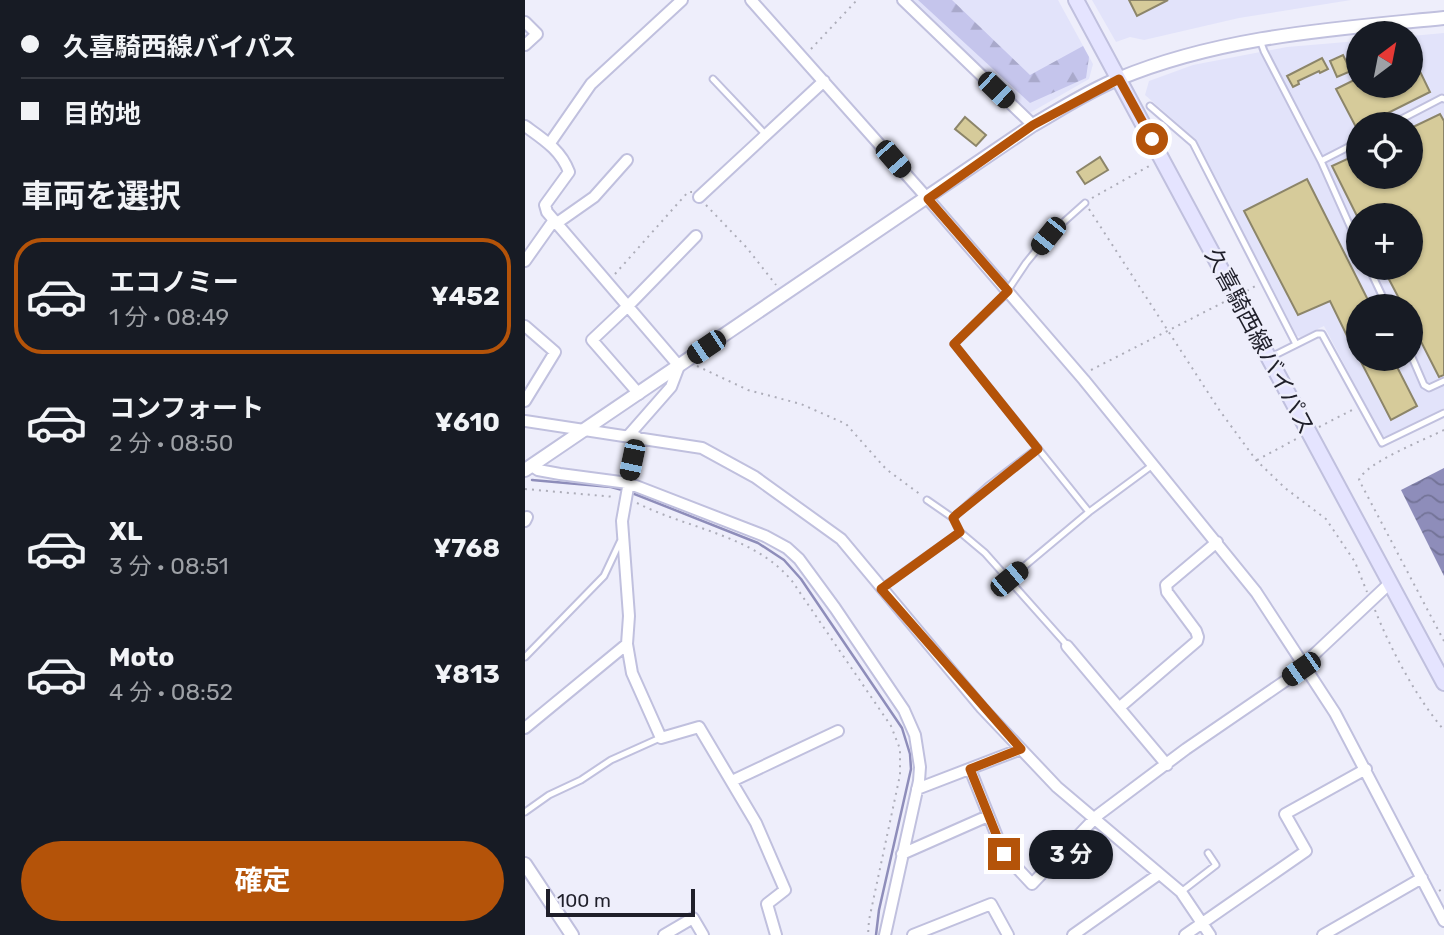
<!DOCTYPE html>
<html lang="ja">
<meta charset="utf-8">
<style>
:root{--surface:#171b24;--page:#20242c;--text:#f1f3f6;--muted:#9ea1a6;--line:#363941;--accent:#b45309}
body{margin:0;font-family:Rubik,"Noto Sans JP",sans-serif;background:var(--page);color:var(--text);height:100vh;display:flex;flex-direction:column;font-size:26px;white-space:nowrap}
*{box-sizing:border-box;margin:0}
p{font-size:23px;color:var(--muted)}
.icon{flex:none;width:38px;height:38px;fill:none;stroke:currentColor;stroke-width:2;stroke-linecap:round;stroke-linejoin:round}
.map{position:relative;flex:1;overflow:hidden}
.side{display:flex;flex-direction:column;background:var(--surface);width:525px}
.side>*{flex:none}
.top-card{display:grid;align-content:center;height:154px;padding:0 21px;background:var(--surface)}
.needle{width:46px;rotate:32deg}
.fabs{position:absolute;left:821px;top:21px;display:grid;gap:14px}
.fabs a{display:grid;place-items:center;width:77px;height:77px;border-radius:50%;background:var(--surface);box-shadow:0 2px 5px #0004;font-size:35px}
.scale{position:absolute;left:21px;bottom:18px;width:149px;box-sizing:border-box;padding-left:7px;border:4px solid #1f1f2a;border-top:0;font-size:19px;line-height:24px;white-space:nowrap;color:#1f1f2a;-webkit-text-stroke:5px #eeeefb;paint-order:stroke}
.end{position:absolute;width:32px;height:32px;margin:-16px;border:9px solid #b45309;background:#fff;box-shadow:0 0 0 4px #fff}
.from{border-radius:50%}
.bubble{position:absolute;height:49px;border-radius:24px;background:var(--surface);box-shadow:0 2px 5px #0004;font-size:23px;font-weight:700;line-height:49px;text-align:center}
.car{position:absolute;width:21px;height:42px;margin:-21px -10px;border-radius:9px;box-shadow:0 0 5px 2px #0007;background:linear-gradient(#222 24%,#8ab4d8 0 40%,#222 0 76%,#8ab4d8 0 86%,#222 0)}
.top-card b{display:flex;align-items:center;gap:24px;height:66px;font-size:26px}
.top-card b+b{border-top:2px solid var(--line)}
.top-card i{width:18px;height:18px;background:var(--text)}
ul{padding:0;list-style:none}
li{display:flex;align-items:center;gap:21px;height:116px;margin:0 14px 10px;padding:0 7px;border:4px solid transparent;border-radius:28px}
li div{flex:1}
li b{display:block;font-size:26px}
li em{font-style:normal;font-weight:700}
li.active{border-color:var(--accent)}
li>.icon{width:63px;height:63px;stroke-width:1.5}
h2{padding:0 21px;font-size:32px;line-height:84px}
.action{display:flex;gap:14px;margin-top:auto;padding:14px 21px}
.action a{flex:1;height:80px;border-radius:42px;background:var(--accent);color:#fff;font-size:28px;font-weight:700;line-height:80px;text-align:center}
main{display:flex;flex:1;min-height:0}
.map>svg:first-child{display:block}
.built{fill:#e2e3fa;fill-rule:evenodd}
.forest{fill:url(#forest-firs)}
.water{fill:url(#water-waves)}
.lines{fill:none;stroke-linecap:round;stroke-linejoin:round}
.stream{stroke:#8e8dba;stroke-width:2.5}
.building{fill:#d6cb9a;stroke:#8c8569;stroke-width:2}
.service-casing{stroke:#c0c0de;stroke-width:9}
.minor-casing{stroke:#c0c0de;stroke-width:14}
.tertiary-casing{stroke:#c0c0de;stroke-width:16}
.secondary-casing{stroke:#c0c0de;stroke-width:18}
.path{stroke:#adadb9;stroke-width:2;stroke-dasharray:2 5;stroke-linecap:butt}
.service{stroke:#fff;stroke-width:5}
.minor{stroke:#fff;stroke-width:10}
.tertiary{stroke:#fff;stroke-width:12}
.secondary{stroke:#e5e4ff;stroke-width:14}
.route{stroke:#b45309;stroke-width:9}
.labels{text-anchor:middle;stroke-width:5;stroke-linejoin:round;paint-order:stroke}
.street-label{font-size:23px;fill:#1f1f2a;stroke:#eeeefb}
</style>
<main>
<section class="side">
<div class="top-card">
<b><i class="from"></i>久喜騎西線バイパス</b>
<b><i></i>目的地</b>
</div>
<h2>車両を選択</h2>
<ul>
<li class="active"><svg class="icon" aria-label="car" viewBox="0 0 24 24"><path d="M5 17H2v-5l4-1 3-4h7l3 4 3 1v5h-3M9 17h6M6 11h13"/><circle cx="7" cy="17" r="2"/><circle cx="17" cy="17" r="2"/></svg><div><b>エコノミー</b><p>1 分 · 08:49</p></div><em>¥452</em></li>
<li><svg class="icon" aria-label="car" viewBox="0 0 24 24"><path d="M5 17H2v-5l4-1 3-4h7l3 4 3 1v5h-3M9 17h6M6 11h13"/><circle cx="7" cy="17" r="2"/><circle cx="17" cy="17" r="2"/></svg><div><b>コンフォート</b><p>2 分 · 08:50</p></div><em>¥610</em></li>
<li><svg class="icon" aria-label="car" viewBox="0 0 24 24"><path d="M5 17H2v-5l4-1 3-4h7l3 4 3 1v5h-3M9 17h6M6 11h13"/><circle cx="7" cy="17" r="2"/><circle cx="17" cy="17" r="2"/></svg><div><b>XL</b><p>3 分 · 08:51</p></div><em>¥768</em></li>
<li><svg class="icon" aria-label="car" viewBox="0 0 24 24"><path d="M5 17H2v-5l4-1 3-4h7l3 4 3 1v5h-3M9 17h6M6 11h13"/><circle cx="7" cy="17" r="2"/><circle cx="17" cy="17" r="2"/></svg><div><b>Moto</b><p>4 分 · 08:52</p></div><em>¥813</em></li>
</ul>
<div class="action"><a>確定</a></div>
</section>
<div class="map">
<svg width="919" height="935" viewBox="0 0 919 935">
<defs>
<pattern id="forest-firs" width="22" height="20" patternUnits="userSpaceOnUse" patternTransform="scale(1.75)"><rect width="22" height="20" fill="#c5c5ec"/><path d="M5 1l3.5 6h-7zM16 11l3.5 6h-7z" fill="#a9a9cb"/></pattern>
<pattern id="water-waves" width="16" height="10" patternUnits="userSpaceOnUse" patternTransform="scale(1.75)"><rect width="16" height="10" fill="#8e8dba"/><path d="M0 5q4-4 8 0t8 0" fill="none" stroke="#737397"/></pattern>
</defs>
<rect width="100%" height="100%" fill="#eeeefb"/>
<path class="built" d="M384,0H533L568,64L564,79L503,114Z
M567,0H826L714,18L619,40L605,37L591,42Z
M919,33V408L862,437L857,436L799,326L776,337L772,336L669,138L620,95L624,81L668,65L762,47L833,41V86H886V36ZM833,124H886V177H833ZM833,215H886V268H833ZM833,306H886V359H833Z"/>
<path class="forest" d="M393,0H427L505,75L558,46L564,57L561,78L505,103Z"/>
<path class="water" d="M919,468V576L876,490Z"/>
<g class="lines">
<path class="stream" d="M7,480L86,487L101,491
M107,493L233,543L259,560L276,579L377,728L385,754L386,769L354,910L351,935"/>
</g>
<path class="building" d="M604,0H643L612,16Z
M886,53L905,92L841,124H833L832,129L811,89L833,78V86H886Z
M818,55L826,71L812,77L805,61Z
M797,58L803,69L795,73L794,71L773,81L774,84L768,87L762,76Z
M915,114L919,121V375L914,377L886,322V306H878L858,268H886V215H833V218L807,166L833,154V177H886V128Z
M440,117L461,135L451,146L430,129Z
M575,157L583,170L560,184L552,172Z
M782,179L846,306H833V345L828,348L805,301L773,315L719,211Z
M837,359H868L892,406L866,420L835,360Z"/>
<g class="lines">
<defs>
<path id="service" d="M735,40L739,51L796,161L833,244
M188,79L241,135
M625,106L668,143L771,344
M867,124L917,98L919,99
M796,161L833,142
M560,203L523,236L501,263L479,296L429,344L564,512
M844,268L862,306
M886,355L899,385L904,388L919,381
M744,358L792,334H797L857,443L919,413
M402,500L428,518L435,532L460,553L542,645
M428,518L463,486L513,448
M484,579L564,512L629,464
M358,587L435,532
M0,657L79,576L95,542
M0,812L24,795L56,780L86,760L135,738
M656,892L691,865L683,853"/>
<path id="minor" d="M226,0L403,199L559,380L731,592L810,713L919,921
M378,0L508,125
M0,22L12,34L0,45
M0,126C18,139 36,150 44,172L20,205L22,212L154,366L146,387L103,436
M25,143L66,84L157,0
M174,197L299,81
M32,223L69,197L102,160
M0,261L29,220
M0,326L30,352L0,401
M114,394L67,340L103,306L171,236
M0,421L177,448L230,477L316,539L457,708L496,749L532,787L656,892L685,935
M112,437L97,521L104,616L102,644L107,673L136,738L174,727L231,823L260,890L242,904L251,935
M7,466L13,470L35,474L103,483L240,536L262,548L274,559L310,608L379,710L390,735L395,767L394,781L360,935
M0,521L2,517
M542,646L642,765
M780,663L865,583
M595,707L672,641L673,637L671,631L642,592L641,585L692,542
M0,728L102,644
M445,769L479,854L507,884L573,815L661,749L782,666
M207,781L313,731
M392,789L496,749
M377,854L463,816
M139,935L168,918L178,935
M388,935L466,904L483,935
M548,935L634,874
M660,935L781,851L760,814L841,769
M798,935L897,878"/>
<path id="tertiary" d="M0,470L508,125C536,109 563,91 593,79C696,36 809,29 919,18
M0,864L47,935"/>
<path id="secondary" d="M551,0L919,683"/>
</defs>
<use href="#service" class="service-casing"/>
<use href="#minor" class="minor-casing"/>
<use href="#tertiary" class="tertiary-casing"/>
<use href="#secondary" class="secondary-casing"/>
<path class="path" d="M286,49L332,0
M567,198L626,165
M181,205L222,248L251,285
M564,209L695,411L731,460L760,488L801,519L830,562L842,592
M90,274L163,192H167
M722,291L732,285
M172,366L223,390L276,404L321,424L361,469L396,495
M566,370L701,301
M794,427L829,409
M919,430C901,439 840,463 834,480L919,641
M732,460L773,438
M0,489L90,497
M112,503C163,529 229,535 267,581L366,726L375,749V775L344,920L343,935
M850,610C865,648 892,699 919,730
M914,891L919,888"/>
<use href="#service" class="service"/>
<use href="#minor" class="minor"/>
<use href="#tertiary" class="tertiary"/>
<use href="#secondary" class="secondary"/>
</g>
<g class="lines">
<path class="route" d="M479,854L445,769L496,749L356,589L435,532L428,518L432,514L513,449L429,344L483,291L403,199L508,125L594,79L627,139"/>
</g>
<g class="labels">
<g class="street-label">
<text transform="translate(735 341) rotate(62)" y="8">久喜騎西線バイパス</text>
</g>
</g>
</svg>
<div class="fabs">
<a><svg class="needle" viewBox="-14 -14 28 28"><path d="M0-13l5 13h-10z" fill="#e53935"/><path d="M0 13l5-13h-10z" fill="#9ea1a6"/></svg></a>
<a><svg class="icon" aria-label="locate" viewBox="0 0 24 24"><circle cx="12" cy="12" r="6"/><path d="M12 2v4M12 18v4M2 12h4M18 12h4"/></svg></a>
<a>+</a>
<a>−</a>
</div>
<div class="scale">100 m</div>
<i class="end from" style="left:627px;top:139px"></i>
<i class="end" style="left:479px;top:854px"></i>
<div class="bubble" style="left:504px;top:830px;width:84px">3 分</div>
<i class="car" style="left:471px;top:90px;rotate:134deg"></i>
<i class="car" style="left:368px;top:159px;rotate:139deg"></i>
<i class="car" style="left:523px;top:236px;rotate:219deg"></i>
<i class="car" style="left:181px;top:347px;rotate:236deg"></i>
<i class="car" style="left:107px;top:460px;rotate:192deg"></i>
<i class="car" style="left:484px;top:579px;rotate:50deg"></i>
<i class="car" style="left:776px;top:669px;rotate:235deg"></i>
</div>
</main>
